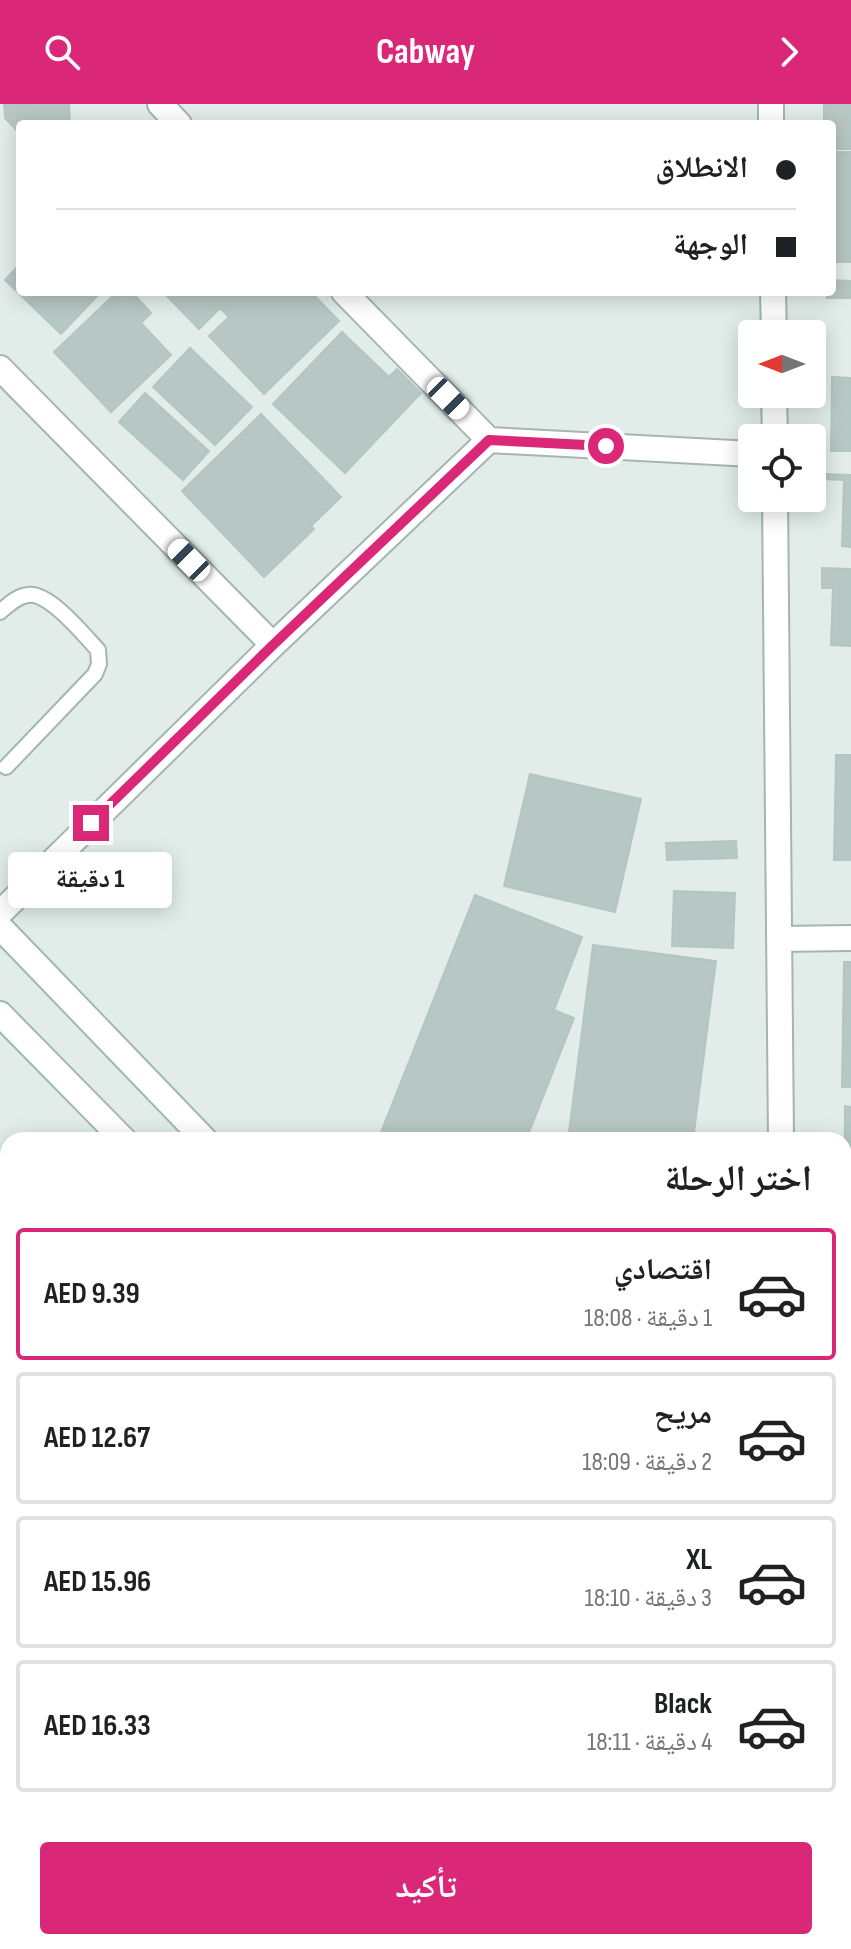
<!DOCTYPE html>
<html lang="ar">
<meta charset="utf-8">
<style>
:root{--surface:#fff;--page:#f2f2f2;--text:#202124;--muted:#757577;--line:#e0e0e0;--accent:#db2777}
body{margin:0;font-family:"Sofia Sans Condensed","Noto Naskh Arabic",sans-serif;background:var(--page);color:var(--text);direction:rtl;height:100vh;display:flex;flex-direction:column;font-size:30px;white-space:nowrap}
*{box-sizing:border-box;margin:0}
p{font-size:26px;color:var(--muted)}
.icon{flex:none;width:44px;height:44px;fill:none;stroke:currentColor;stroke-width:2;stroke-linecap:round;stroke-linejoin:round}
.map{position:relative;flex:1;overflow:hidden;direction:ltr}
.side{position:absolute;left:0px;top:1028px;width:852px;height:818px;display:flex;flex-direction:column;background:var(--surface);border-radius:24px 24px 0 0;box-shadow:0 4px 20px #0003;direction:rtl}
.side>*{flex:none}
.hud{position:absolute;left:16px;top:16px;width:820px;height:176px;border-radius:8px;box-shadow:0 4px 20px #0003;direction:rtl;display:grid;align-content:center;height:176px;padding:0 40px;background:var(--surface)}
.needle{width:52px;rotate:270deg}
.tools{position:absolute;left:738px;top:216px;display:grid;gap:16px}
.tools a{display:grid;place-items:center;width:88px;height:88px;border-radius:8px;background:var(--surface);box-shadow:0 4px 20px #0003;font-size:40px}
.end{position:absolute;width:36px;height:36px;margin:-18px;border:10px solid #db2777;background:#fff;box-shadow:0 0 0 4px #fff}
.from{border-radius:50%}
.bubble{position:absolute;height:56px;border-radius:8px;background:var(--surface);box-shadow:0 4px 20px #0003;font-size:26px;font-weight:700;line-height:56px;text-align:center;direction:rtl}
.car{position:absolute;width:24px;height:48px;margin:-24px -12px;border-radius:10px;box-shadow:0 0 6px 2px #0007;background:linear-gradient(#fff 24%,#345 0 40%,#fff 0 76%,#345 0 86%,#fff 0)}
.hud b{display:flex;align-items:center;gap:28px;height:76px;font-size:30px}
.hud b+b{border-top:2px solid var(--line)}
.hud i{width:20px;height:20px;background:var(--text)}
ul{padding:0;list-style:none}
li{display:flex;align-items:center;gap:24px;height:132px;margin:0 16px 12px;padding:0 24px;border:4px solid var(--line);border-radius:8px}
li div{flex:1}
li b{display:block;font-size:30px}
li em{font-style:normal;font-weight:700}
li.current{border-color:var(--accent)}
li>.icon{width:72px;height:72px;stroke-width:1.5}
h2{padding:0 40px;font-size:36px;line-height:96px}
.action{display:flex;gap:16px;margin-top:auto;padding:16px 40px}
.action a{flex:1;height:92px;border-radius:8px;background:var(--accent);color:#fff;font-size:32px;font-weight:700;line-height:92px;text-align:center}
header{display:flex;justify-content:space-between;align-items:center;height:104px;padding:0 40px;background:var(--accent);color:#fff;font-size:36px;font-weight:700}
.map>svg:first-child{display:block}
.building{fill:#b7c7c3;stroke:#b4c6c2;stroke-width:2}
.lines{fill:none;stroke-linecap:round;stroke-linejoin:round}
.lane-casing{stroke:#a5b5b1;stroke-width:18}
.street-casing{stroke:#a5b5b1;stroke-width:28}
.secondary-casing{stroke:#a0b8b3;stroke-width:28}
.lane{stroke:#fff;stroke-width:14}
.street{stroke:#fff;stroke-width:24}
.secondary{stroke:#fff;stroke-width:24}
.route{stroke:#db2777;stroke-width:10}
</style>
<header><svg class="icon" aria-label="forward" viewBox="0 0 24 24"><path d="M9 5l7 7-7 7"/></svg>Cabway<svg class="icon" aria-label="search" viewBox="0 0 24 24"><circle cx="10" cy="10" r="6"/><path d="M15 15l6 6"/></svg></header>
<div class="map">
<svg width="851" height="1845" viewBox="0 0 851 1845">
<rect width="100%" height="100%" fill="#e2ede9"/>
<path class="building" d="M4,0H69L70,20H20V30L5,14Z
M824,0H851V45H832V20H824Z
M832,48H851V158H835Z
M20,160V188H101L61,230L5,176Z
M832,176L851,177V194H827V188H832Z
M117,188H132L151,209L141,219L171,251L111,308L54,248Z
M163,188H311L339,217L264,290L209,232L229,213L220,204L199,225Z
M342,228L389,273L397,265L421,289L345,369L273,300Z
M190,244L252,303L215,341L153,283Z
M832,273L851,274V347H831Z
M145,289L209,347L183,376L119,318Z
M261,310L341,393L311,422L314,425L264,473L182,387Z
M824,370L851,371V443L842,442L844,376L824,375Z
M822,464L851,465V542L831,541L833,484H822Z
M836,651H851V756H834Z
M530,670L641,695L615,808L504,782Z
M736,737L737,754L667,756L666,739Z
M674,787L735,789L733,844L672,842Z
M475,791L582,833L554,906L574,914L526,1036H378Z
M593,841L716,857L693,1036H568Z
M844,858H851V983H842Z
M845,1002L851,1003V1128H844Z
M844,1317H851V1391H844Z
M844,1445H851V1514L844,1515Z
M8,1547V1580L0,1571V1555Z
M0,1669L8,1678V1692L0,1700Z
M851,1742V1845H789L786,1838H844V1745Z
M0,1755L8,1763V1838H23L15,1845H0Z
M416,1838H510L512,1845H409L408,1841Z
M535,1838H642V1845H535Z"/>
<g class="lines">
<defs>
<path id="lane" d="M0,508C8,501 17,492 28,491C49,488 83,530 98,546L99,560L95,570L6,663"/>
<path id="street" d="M160,0L179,20
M771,0V20
M344,188L489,336
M773,188L774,230
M0,264L273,541
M774,290L775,334
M775,394L781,1036
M0,809L273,541L489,336L752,350
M779,835L851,834
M844,1577H851
M285,1838L291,1845
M666,1838V1845
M101,1845L108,1838"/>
<path id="secondary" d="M0,823L205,1036
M0,910L124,1036
M844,1202H851
M844,1266H851
M0,1434L8,1426
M0,1519L8,1512"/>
</defs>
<use href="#lane" class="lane-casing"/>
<use href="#street" class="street-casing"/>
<use href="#secondary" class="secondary-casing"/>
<use href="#lane" class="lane"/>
<use href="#street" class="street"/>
<use href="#secondary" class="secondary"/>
</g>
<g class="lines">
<path class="route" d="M91,719L273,541L489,336L606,342"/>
</g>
</svg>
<div class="tools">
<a><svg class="needle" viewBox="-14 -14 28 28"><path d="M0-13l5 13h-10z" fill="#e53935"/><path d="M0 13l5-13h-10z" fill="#757577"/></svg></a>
<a><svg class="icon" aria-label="locate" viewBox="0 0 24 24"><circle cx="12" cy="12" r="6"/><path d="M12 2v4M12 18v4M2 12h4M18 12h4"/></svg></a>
</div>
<i class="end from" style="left:606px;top:342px"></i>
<i class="end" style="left:91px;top:719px"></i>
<div class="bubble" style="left:8px;top:748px;width:164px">1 دقيقة</div>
<i class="car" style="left:448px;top:294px;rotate:135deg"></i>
<i class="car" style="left:189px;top:456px;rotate:315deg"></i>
<div class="hud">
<b><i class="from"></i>الانطلاق</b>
<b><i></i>الوجهة</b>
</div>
<section class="side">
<h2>اختر الرحلة</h2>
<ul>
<li class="current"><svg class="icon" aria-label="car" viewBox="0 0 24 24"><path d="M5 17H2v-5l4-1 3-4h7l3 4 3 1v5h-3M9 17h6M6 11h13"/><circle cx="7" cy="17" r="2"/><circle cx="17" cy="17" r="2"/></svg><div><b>اقتصادي</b><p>1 دقيقة · 18:08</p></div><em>AED 9.39</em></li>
<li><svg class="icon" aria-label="car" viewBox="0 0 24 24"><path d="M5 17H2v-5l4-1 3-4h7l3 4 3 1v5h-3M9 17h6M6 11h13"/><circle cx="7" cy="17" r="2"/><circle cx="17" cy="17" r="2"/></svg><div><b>مريح</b><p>2 دقيقة · 18:09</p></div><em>AED 12.67</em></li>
<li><svg class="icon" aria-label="car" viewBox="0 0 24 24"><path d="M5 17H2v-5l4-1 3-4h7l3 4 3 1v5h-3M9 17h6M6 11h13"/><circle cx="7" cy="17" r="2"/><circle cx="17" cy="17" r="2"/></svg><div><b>XL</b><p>3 دقيقة · 18:10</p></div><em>AED 15.96</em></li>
<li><svg class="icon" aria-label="car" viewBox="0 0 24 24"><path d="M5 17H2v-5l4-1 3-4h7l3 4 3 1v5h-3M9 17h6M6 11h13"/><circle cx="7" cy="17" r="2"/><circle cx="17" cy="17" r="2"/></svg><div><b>Black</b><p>4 دقيقة · 18:11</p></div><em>AED 16.33</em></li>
</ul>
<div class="action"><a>تأكيد</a></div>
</section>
</div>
